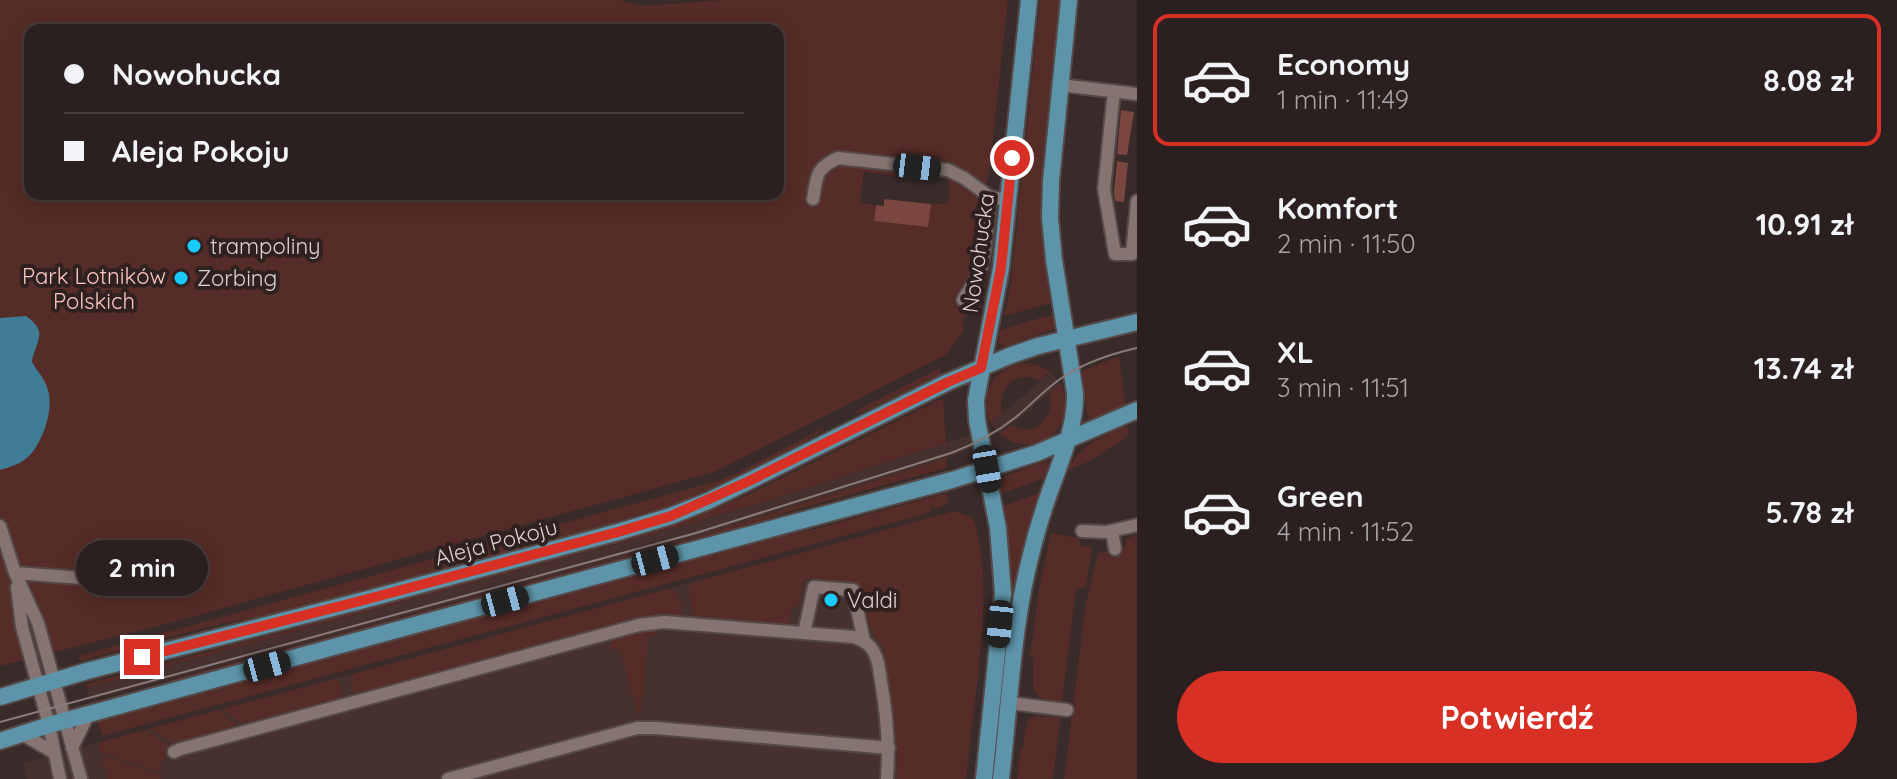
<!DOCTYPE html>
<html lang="pl">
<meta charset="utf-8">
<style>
:root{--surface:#2b201f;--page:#332828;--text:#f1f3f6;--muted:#a6a3a4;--line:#473e3d;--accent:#d93025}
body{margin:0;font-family:Quicksand,sans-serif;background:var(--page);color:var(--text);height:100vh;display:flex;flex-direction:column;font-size:30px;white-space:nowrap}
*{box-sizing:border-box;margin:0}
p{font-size:26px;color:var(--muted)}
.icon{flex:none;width:44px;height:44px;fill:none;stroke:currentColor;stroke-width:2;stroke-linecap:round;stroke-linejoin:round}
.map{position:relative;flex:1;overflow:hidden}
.details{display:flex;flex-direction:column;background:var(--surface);width:760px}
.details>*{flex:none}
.top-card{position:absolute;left:24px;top:24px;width:760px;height:176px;border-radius:16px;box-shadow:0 4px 20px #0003,0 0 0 2px var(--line);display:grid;align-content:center;height:176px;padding:0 40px;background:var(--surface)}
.end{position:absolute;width:36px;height:36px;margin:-18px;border:10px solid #d93025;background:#fff;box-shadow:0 0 0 4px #fff}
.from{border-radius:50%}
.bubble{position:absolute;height:56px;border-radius:28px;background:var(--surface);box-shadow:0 4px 20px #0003,0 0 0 2px var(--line);font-size:26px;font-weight:700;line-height:56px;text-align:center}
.car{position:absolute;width:24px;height:48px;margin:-24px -12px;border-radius:10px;box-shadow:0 0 6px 2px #0007;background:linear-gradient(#222 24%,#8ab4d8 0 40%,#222 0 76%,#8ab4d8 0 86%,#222 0)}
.top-card b{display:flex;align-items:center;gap:28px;height:76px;font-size:30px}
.top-card b+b{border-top:2px solid var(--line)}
.top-card i{width:20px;height:20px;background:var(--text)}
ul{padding:14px 0 0;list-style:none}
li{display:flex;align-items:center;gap:24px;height:132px;margin:0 16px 12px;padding:0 24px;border:4px solid transparent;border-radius:16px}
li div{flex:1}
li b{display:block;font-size:30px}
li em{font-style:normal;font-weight:700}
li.active{border-color:var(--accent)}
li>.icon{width:72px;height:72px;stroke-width:1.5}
.cta{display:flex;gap:16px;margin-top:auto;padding:16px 40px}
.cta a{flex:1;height:92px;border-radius:48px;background:var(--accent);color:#fff;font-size:32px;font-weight:700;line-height:92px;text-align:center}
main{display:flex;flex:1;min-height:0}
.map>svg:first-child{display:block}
.built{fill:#46312e}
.green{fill:#552c27;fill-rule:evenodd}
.water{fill:#3e7d95}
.building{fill:#7c4640}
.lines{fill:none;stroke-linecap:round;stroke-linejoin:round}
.minor-casing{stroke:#554948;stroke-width:16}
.major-casing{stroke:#554948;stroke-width:20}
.minor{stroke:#857471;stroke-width:12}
.major{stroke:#5d94a9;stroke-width:16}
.tram{stroke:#897d7c;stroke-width:2}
.route{stroke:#d93025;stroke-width:10}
.poi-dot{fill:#1bcafc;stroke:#2f211f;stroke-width:3}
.labels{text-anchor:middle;stroke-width:8;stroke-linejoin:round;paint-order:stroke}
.poi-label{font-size:22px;fill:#ddd3d2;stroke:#2f211f;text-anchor:start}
.street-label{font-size:22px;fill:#ddd3d2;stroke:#2f211f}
.park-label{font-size:22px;fill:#fdc7bf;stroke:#2f211f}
</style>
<main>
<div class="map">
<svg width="1137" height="779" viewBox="0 0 1137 779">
<rect width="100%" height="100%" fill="#392b29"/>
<path class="built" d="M1051,372L1061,383L1032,407V411L1027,412L999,434L990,422L1006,411L1017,402L1018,398H1021Z
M970,435L972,448L947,458L697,537L90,700L87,688L683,526L776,498Z
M955,511L973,518L981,553L983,579V612L966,779H27L23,763Z"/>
<path class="green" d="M0,0H620L641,6L724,0H1008L990,166L986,185L966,172L948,165L865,166L938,175L934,180L864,172L860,203L876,205L874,221L928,227L931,204L949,203V176L961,183L981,198L969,217L980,224L981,236L976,273L963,323V331L947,354L714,472L169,623L0,666ZM30,30H778V194H30Z
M1040,0H1060L1041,184C1041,224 1045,263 1051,303L1004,316L1011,283Z
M1054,315L1055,326L1051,330L1007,346H1002L998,343L1000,330L1043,317Z
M1119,356L1125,405L1088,422L1082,371Z
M1025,363L1038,365L1051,372L1039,381C1017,367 994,391 1003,414L990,422C978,394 994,367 1025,363Z
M938,369H940L943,377L884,405L855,414L854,412Z
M1061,383C1081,424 1035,464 999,434L1012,425C1035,440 1056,415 1049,392Z
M943,398L946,443L776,498L683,526L87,688L86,684L308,625L375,605L645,531L704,513L750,494Z
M1127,425L1129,434L1127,437L1088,462L1068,470C1080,443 1103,437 1127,425Z
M823,428L824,430L808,439L796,449L755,471L671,509L494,559L267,615L208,627L80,661L79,656L717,481L735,474Z
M947,458L946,468L791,511L738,530L171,685L170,680L697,537Z
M1046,461L1049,463L1044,478L1001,494L998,480L1000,478Z
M947,493L948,504L935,509L932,506L930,507L931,511L925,514L102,736L97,721L327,656L761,539L811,530Z
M1039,493L1023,550L1012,605H1009V554L1004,506Z
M955,511L973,518C988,561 984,610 980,654C976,696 971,737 966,779H897L898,758L896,734L883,647L868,625L862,593L858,584L815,579L805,580L801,588L798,607H791L789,625L695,618L688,591L691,583Z
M1051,533L1079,538L1081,546L1092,547L1086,587L1076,589L1053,779H1017L1020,751L1023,748L1025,731L1029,718L1036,716L1056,717L1051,702L1038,697V694L1033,691V659L1030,656L1039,589Z
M1137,534V779H1064L1085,608L1098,553L1125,547L1126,539Z
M672,588L678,594L683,617L659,616L626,622L355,696L351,680L353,674Z
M651,628L654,629L657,635L648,636L641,713L638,714L620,649L610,650C610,643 612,640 617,636Z
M336,679L340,683L345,699L245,726L222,709Z
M218,710L240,727L177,744L149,729Z
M145,730L172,747L162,761L160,772L100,752L98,743Z
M101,755L161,775L162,779H108Z"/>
<path class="water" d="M26,316C50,333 35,341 32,362C37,371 45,379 48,390C54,409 43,442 29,456C21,464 10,467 0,470V318Z"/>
<path class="building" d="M1121,110L1134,112L1127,155L1117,154Z
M1117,161L1128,163L1124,202L1115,201L1114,192Z
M884,199L931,204L928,227L874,221L876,205L884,206Z"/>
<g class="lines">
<defs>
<path id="minor" d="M1060,85L1137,94
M1114,91L1104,189L1115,254H1132L1137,201
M813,199C817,176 815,169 838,158L948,170L964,178L990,197L1008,200
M963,300C969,288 978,281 981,267C987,245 987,220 990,197
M0,526L15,573L38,623L81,779
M1082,531L1106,532L1137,525
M1112,531L1115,549
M15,573L150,583
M17,587L22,627L49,725L60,779
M804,633L814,587L853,590L864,641
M1010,703L1067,710
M22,734L53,752
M72,748L88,715
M174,752L181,749L639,625L664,622L854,637C868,642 874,648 878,663C885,704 890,737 887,779
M448,779L637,728H656L889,748"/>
<path id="major" d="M0,697L87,671L364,600L618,532L671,516L708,501L747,482L948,382L1009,356L1038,346L1137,322
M0,741L49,725L326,649L952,480L1037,453L1137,410
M984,779L1003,593L998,528L977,420L976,400L1001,268L1029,0
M1001,779C1009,712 1012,637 1027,571C1033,545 1040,519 1049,494C1060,462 1076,427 1075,393L1054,260L1050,218L1051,181L1069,0"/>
</defs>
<use href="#minor" class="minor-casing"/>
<use href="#major" class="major-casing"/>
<use href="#minor" class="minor"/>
<use href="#major" class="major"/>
<path class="tram" d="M0,722L696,533L951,453C975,444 996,433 1016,417C1032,404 1045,389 1063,377C1086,362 1110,354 1137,348"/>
</g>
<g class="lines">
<path class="route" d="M142,657L364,600L618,532L671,516L747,482L948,382L981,368L1001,268L1012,158"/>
</g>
<g class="poi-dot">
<circle cx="194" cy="246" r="8"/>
<circle cx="181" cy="278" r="8"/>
<circle cx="831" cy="600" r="8"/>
</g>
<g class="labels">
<g class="poi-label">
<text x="210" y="254">trampoliny</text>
<text x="197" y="286">Zorbing</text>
<text x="847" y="608">Valdi</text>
</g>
<g class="street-label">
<text transform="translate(978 253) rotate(-82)" y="8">Nowohucka</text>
<text transform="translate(496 542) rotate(-15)" y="8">Aleja Pokoju</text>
</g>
<g class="park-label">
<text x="94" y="284">Park Lotników<tspan x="94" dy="25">Polskich</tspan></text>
</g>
</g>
</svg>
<i class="end from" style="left:1012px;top:158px"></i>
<i class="end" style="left:142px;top:657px"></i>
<div class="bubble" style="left:76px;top:540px;width:132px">2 min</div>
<i class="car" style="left:917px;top:167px;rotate:97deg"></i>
<i class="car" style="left:987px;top:469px;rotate:170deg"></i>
<i class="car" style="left:655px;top:560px;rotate:75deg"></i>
<i class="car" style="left:505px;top:601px;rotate:75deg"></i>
<i class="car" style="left:1000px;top:624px;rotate:186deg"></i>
<i class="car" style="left:267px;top:666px;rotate:75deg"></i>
<div class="top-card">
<b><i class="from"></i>Nowohucka</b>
<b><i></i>Aleja Pokoju</b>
</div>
</div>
<section class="details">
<ul>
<li class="active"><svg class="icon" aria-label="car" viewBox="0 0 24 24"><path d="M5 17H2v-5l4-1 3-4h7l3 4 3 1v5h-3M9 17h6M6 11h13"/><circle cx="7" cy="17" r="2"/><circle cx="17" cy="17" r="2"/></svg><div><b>Economy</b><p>1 min · 11:49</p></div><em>8.08 zł</em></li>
<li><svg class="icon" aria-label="car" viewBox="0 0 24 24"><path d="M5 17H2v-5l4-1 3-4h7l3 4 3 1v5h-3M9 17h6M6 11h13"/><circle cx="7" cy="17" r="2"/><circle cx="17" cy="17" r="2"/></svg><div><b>Komfort</b><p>2 min · 11:50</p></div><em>10.91 zł</em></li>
<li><svg class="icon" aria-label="car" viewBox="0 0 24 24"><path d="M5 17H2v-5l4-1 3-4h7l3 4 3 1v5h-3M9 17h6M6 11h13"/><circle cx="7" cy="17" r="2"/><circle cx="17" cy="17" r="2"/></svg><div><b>XL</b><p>3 min · 11:51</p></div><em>13.74 zł</em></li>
<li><svg class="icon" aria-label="car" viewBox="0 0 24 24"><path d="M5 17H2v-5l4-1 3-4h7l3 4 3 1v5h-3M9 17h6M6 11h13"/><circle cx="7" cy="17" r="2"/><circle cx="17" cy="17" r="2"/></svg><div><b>Green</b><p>4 min · 11:52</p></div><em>5.78 zł</em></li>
</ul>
<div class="cta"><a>Potwierdź</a></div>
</section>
</main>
